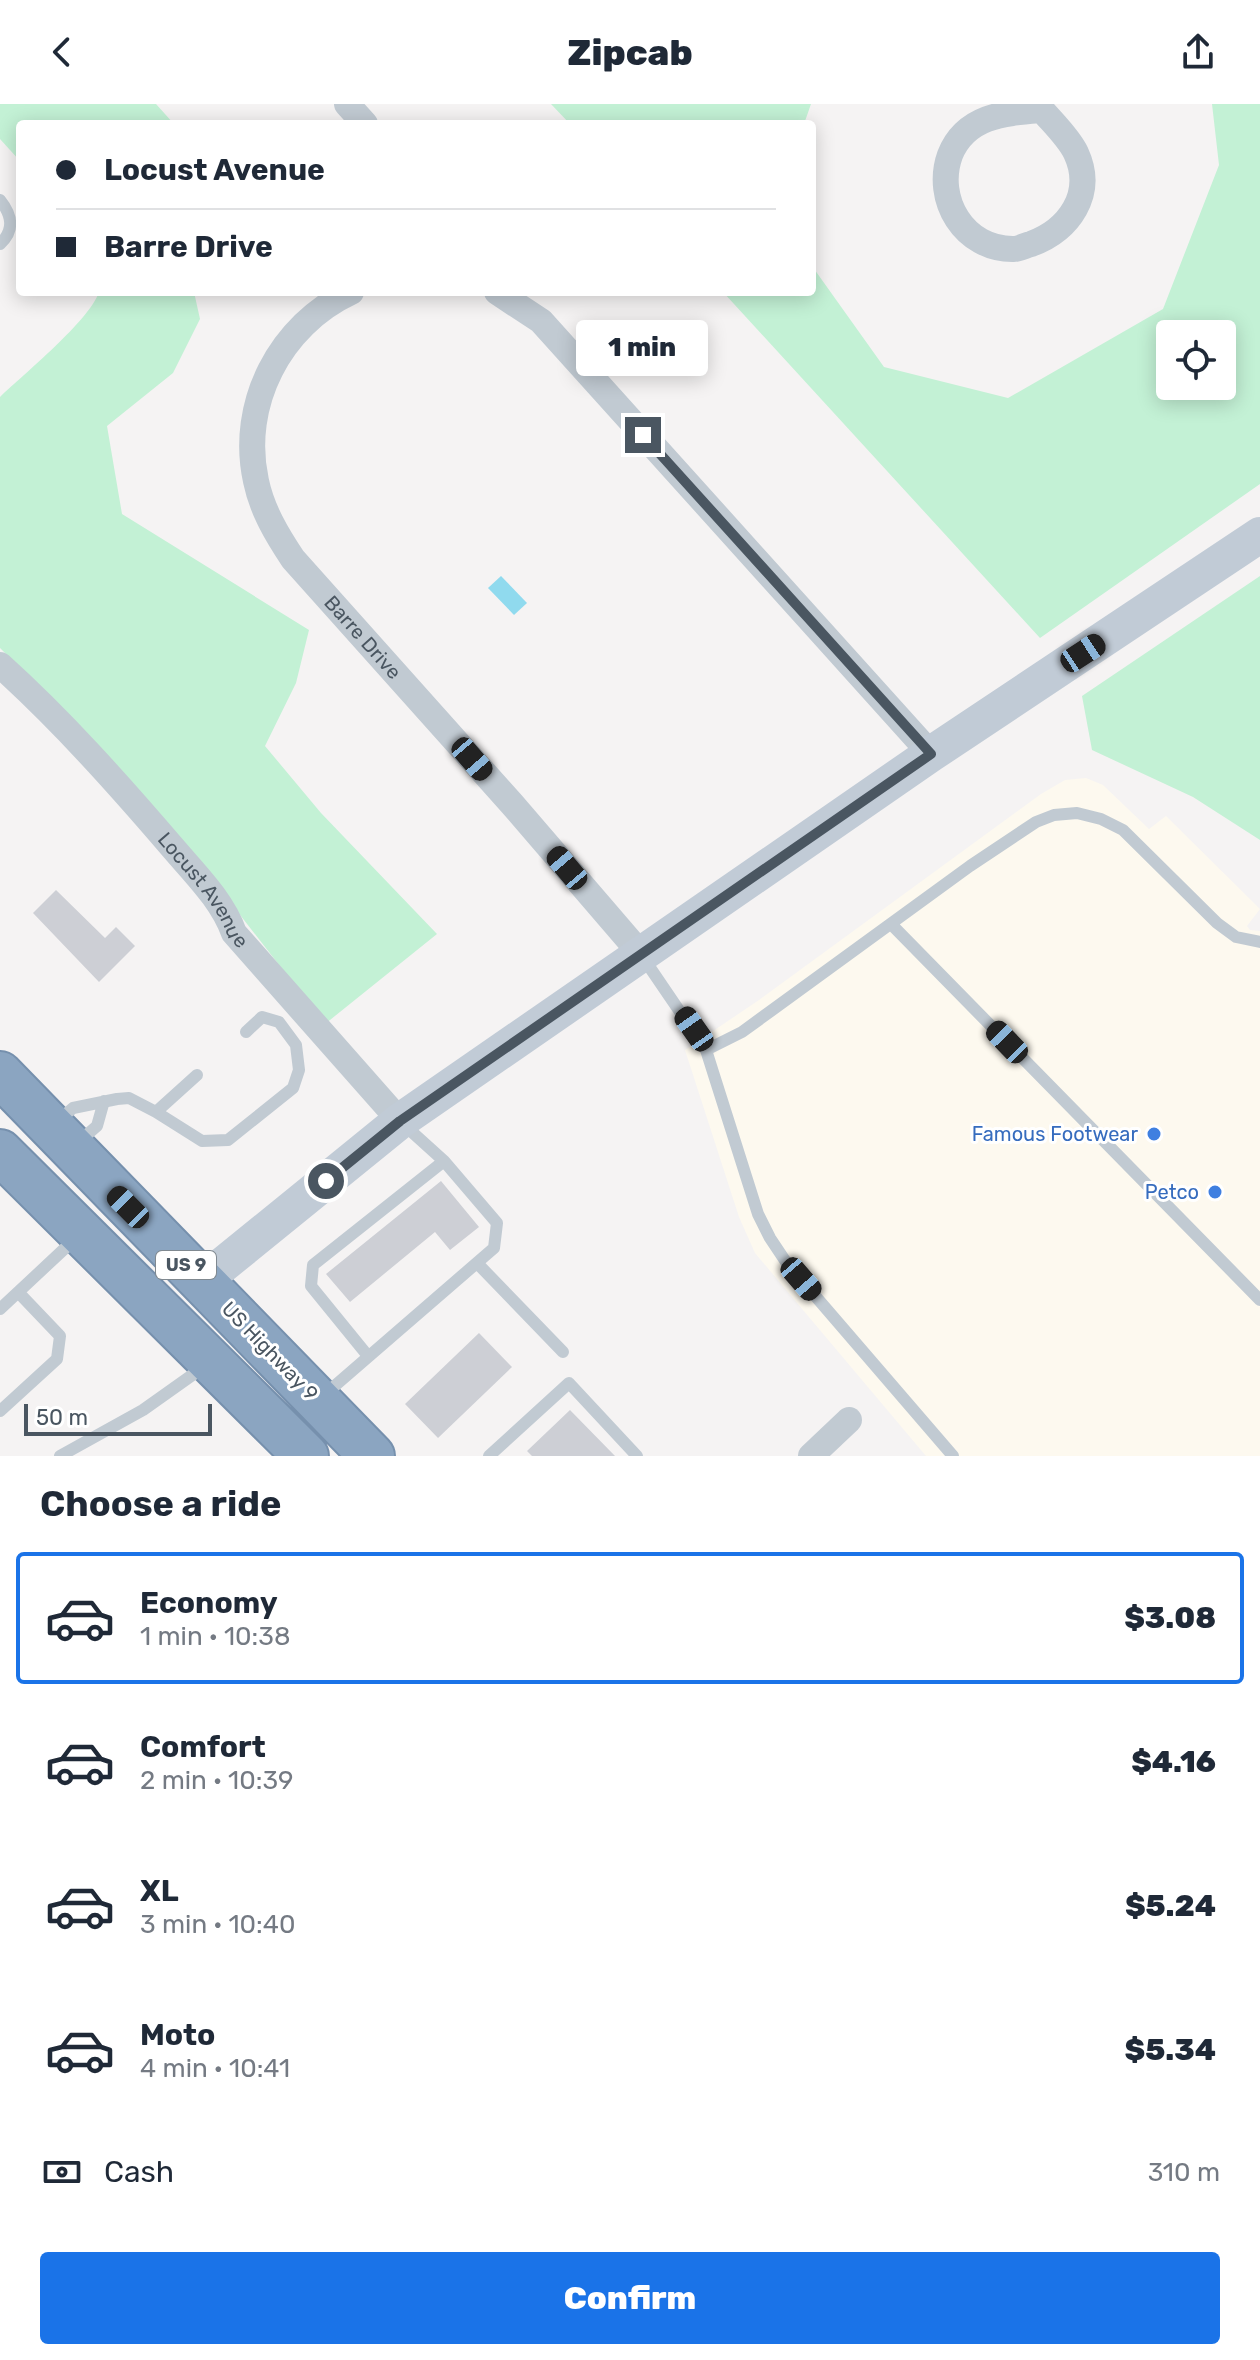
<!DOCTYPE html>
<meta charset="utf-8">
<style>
:root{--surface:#fff;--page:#f6f6f7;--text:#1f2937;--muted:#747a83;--line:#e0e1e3;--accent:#1a73e8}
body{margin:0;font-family:Rubik,sans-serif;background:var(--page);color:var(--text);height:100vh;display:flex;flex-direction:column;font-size:30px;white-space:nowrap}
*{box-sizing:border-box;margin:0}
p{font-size:26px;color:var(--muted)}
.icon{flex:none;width:44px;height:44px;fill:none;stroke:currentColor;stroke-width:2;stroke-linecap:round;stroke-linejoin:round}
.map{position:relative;height:1352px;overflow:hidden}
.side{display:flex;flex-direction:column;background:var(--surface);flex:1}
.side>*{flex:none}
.banner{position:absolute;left:16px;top:16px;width:800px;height:176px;border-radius:8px;box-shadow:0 4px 20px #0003;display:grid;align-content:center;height:176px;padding:0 40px;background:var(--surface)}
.buttons{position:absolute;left:1156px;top:216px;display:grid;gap:16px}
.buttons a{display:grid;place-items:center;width:80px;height:80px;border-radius:8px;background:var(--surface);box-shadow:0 4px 20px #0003;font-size:40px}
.scale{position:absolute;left:24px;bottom:20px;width:188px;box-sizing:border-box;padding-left:8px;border:4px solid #4a5661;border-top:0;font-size:22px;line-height:28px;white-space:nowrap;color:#4a5661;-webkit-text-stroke:6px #fff;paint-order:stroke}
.end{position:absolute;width:36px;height:36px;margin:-18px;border:10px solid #4a5661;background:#fff;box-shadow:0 0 0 4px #fff}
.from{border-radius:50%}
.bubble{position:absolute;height:56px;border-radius:8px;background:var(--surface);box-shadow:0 4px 20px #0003;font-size:26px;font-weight:800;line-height:56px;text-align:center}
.car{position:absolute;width:24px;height:48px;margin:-24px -12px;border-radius:10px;box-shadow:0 0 6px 2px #0007;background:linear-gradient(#222 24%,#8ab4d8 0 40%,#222 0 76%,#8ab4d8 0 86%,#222 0)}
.banner b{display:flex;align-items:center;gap:28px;height:76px;font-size:30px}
.banner b+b{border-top:2px solid var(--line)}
.banner i{width:20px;height:20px;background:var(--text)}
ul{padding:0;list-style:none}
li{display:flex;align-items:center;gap:24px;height:132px;margin:0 16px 12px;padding:0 24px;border:4px solid transparent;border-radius:8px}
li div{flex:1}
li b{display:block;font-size:30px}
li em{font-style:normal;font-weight:800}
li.selected{border-color:var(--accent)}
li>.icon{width:72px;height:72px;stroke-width:1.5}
h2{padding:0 40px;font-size:36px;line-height:96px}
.pay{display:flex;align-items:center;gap:20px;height:88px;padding:0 40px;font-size:30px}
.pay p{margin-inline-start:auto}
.button{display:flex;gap:16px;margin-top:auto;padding:16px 40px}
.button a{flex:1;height:92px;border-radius:8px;background:var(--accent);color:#fff;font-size:32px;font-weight:800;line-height:92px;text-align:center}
header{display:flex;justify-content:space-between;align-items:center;height:104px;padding:0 40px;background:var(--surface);font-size:36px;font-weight:800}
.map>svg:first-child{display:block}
.commercial{fill:#fdf9ef}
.green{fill:#c3f1d5;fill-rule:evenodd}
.water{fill:#90daee}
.building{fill:#cdcfd5}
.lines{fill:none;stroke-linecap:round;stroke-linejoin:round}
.highway-casing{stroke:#7690ad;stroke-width:48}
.lane{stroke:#c1cad2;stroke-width:12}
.street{stroke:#c1cad2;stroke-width:26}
.secondary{stroke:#c1cbd6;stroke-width:36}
.highway{stroke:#8ba5c1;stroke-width:44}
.route{stroke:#4a5661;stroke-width:10}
.shop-dot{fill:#3f7fe0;stroke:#fff;stroke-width:3}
.labels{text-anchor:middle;stroke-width:6;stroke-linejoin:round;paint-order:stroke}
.shield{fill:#fff;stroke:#808990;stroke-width:2}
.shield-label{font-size:18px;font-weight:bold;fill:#4a5661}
.street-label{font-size:20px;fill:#4a5661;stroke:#fff}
.shop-label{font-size:20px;fill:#366cbe;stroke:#fff;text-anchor:end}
</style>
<header><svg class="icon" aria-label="back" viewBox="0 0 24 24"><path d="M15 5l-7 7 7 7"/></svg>Zipcab<svg class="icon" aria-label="share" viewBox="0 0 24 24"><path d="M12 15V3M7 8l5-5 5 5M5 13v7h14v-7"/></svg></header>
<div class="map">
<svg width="1260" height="1352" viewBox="0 0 1260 1352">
<rect width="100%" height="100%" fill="#f5f3f3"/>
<path class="commercial" d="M1086,674L1103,681L1149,725L1166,712L1260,805L1247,822L1250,826L1260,827V1352H926L755,1149L739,1113L685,946L759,896L1041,690L1065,676Z"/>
<path class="green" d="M0,0H156L174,20H20V57L0,35Z
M551,0H811L804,20H570Z
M1212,0H1260V380L1040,534L723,188H812V162L884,263L1008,294L1163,205L1219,61ZM1222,230V282H1170V230Z
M99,188H194L200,215L173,269L107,322L122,410L309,526L296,579L265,642L321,709L437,830L325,920L237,807L101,644L0,544V293C24,270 89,217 99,188Z
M1260,472V736L1193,693L1092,646L1082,592Z"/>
<path class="water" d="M501,472L527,499L514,511L488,484Z"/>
<path class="building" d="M56,786L105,834L116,823L135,842L99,878L33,809Z
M441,1077L479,1123L450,1146L435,1128L350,1198L326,1170Z
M479,1229L512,1263L438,1334L405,1300Z
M570,1306L615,1352H532L527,1347Z"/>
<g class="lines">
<defs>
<path id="highway" d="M0,970L372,1352
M0,1048L306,1352"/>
</defs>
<use href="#highway" class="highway-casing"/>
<path class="lane" d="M0,96C12,111 15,126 0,140
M891,820L1260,1196
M642,852L706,946L758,1110L770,1134L786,1158L953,1352
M706,946L742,928L970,762L1036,718L1054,711L1077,709L1101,715L1123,726L1217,819L1236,833L1260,838
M197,971L156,1008L202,1037L228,1036L293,984L299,966L296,941L279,918L262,913L246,928
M58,1017L73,1004L117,995L129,994L156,1008
M76,1040L97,1022L104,997
M477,1159L563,1248
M0,1205L76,1134
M368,1252L311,1182L313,1161L444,1057
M323,1292L494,1144L497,1119L444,1057L402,1019
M0,1307L57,1255L60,1232L18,1188
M60,1352L143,1306L205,1262
M489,1352L569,1279L637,1352"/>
<g class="street">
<path d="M347,0L365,20"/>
<path d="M1042,6C1053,19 1069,34 1076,49C1095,90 1069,126 1031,140C1026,141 1019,145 1014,145C964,146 934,95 950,51C966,11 1006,9 1042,6Z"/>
<path id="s1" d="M351,188C280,221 239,300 256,377C262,406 277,431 293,455L512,700L641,850"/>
<path d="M497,188L541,217L931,650"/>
<path id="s2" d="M0,561C62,617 119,681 173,744C196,771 222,796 234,829L400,1017"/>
<path d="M811,1352L849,1316"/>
</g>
<path class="secondary" d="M203,1177L400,1017L931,650L1260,431"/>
<use href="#highway" class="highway"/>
</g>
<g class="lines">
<path class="route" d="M326,1077L400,1017L931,650L643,331"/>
</g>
<g class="shop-dot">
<circle cx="1154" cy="1030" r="8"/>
<circle cx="1215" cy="1088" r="8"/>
</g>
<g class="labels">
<rect class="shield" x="156" y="1147" width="60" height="28" rx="6"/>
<g class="shield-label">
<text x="186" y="1167">US 9</text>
</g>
<g class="street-label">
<text dy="7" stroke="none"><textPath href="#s1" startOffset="420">Barre Drive</textPath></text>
<text dy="7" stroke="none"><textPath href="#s2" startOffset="304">Locust Avenue</textPath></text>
<text transform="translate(270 1247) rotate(46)" y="7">US Highway 9</text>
</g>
<g class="shop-label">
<text x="1138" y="1037">Famous Footwear</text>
<text x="1199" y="1095">Petco</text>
</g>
</g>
</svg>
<div class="buttons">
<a><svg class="icon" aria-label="locate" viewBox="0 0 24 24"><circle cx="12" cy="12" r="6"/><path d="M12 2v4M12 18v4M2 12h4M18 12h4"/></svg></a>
</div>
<div class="scale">50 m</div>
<i class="end from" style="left:326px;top:1077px"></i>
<i class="end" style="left:643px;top:331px"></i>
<div class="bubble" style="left:576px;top:216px;width:132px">1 min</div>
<i class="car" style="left:1083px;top:549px;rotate:57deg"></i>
<i class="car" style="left:472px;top:655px;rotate:139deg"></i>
<i class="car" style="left:567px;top:764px;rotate:320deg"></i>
<i class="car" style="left:694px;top:925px;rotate:325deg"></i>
<i class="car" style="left:1007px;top:938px;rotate:316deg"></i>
<i class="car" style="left:128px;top:1103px;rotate:315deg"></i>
<i class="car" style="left:801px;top:1175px;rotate:139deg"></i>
<div class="banner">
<b><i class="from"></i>Locust Avenue</b>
<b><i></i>Barre Drive</b>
</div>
</div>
<section class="side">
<h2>Choose a ride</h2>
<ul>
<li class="selected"><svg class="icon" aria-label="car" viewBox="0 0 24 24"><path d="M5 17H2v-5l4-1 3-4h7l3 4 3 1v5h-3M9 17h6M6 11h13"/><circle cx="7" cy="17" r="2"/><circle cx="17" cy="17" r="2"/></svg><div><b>Economy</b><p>1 min · 10:38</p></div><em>$3.08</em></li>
<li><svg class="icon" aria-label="car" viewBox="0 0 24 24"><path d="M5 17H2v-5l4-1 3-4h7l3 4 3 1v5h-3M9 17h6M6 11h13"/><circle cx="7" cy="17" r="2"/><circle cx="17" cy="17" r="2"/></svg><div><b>Comfort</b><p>2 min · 10:39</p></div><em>$4.16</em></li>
<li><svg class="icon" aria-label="car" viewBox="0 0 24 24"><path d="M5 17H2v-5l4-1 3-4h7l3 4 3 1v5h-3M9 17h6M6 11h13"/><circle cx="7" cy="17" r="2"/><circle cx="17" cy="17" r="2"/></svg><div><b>XL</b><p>3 min · 10:40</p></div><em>$5.24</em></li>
<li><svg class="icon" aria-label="car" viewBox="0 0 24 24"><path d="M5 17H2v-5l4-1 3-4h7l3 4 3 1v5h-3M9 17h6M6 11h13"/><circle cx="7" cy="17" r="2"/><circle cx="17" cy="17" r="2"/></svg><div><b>Moto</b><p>4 min · 10:41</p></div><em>$5.34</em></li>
</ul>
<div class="pay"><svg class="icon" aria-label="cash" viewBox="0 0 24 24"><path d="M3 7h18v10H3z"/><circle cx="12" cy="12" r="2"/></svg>Cash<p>310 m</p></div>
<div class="button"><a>Confirm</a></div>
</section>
